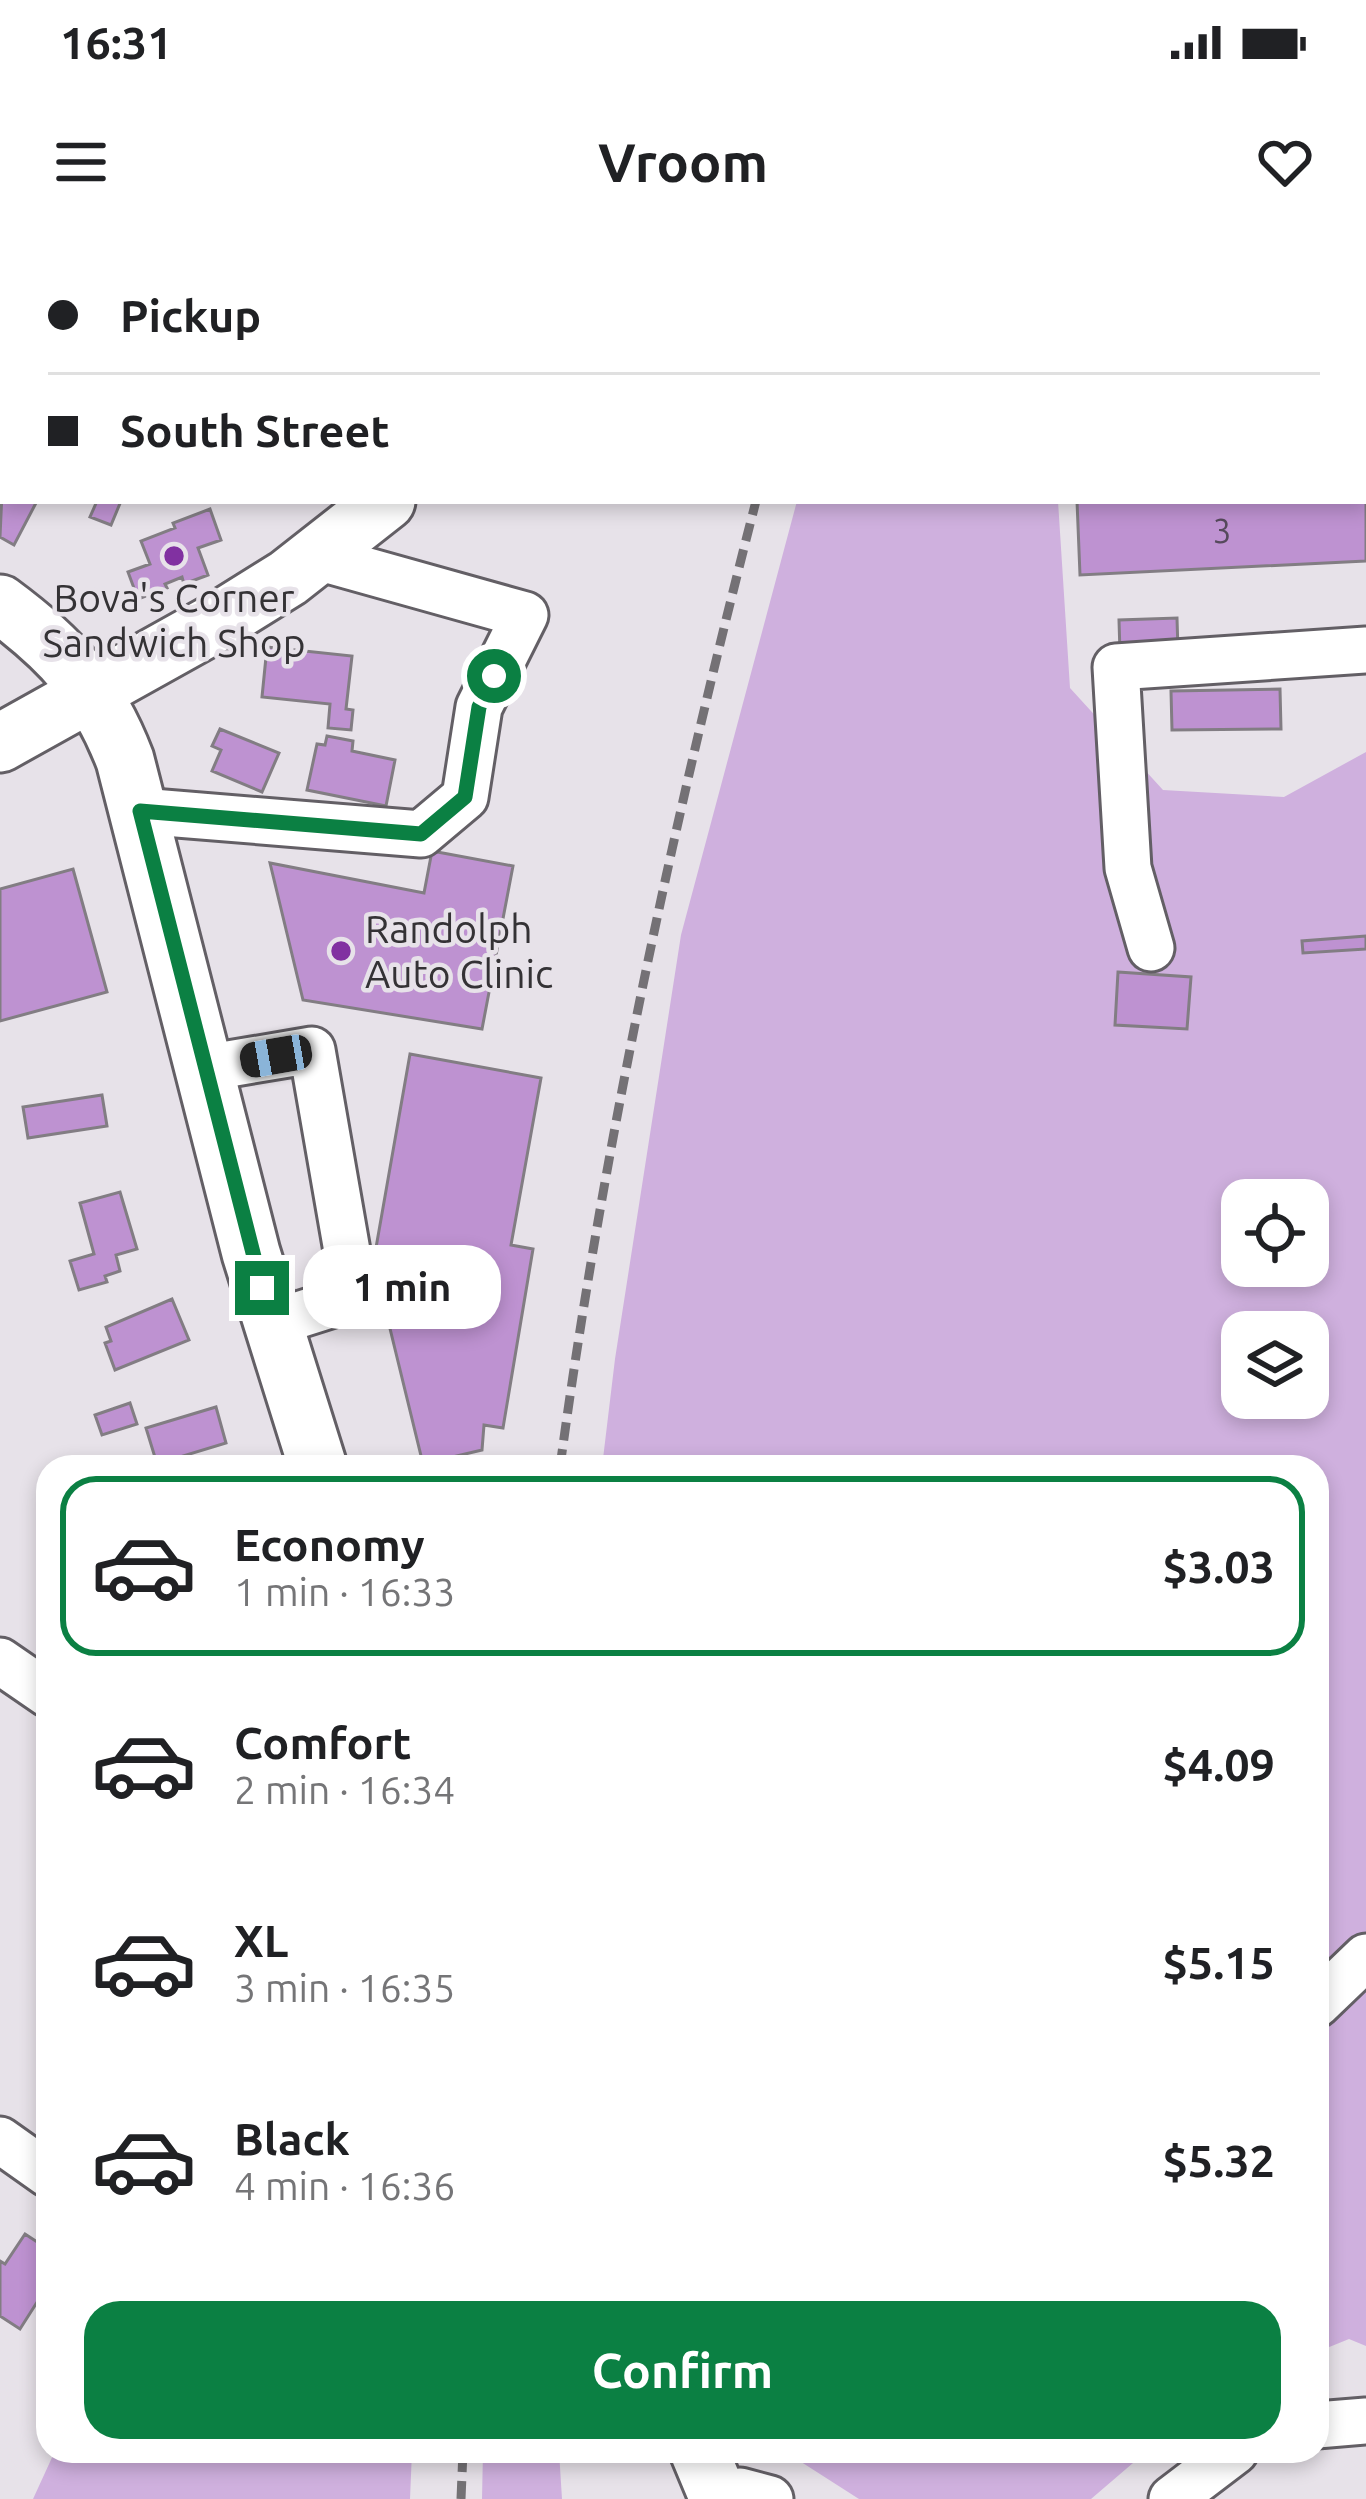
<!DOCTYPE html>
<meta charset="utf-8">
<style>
:root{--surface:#fff;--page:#f2f2f2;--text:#202124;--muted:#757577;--line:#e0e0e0;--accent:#0b8043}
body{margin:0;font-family:Ubuntu,sans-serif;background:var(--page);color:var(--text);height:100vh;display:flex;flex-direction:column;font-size:45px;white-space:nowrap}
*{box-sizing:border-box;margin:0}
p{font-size:39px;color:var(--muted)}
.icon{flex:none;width:66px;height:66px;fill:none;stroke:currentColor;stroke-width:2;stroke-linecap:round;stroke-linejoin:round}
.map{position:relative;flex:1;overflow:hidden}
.side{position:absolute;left:36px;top:1215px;width:1293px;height:1008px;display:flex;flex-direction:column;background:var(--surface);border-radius:36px;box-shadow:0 6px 18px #0003}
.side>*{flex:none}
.guide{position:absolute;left:0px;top:0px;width:1368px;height:264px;box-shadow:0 6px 18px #0003;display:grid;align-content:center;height:264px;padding:0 48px;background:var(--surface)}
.controls{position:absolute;left:1221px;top:939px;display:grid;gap:24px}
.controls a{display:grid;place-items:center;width:108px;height:108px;border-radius:24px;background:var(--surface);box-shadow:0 6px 18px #0003;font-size:60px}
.end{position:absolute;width:54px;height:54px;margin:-27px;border:15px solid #0b8043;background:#fff;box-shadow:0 0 0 6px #fff}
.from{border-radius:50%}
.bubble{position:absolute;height:84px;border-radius:36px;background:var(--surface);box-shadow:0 6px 18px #0003;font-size:39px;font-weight:700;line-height:84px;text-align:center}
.car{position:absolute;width:36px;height:72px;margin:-36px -18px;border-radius:15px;box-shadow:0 0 9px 3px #0007;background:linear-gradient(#222 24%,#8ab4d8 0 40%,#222 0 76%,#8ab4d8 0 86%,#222 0)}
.guide b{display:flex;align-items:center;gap:42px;height:114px;font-size:45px}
.guide b+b{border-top:3px solid var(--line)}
.guide i{width:30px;height:30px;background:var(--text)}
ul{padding:21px 0 0;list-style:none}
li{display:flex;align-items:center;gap:36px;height:180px;margin:0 24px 18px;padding:0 24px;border:6px solid transparent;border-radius:36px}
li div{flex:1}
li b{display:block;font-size:45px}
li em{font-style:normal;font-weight:700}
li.selected{border-color:var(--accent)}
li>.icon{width:108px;height:108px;stroke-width:1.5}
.cta{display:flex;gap:24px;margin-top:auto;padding:24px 48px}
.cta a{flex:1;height:138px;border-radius:36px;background:var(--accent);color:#fff;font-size:48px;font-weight:700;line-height:138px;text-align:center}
.status{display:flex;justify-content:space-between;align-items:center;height:84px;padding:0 60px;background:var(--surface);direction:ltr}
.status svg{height:33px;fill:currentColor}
header{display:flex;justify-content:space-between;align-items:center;height:156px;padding:0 48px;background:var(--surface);font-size:54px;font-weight:700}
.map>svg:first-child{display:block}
.green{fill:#cfb0de;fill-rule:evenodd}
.building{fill:#be92d1;stroke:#827d83;stroke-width:3}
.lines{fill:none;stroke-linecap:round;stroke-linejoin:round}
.minor-casing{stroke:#635f65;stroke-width:51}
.major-casing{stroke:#635f65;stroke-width:63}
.minor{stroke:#fff;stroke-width:45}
.major{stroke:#fff;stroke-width:57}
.rail{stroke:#747175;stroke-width:9;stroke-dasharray:18 9;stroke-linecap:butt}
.route{stroke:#0b8043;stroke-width:15}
.poi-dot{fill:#8131a1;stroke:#e7e2e9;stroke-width:4.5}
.labels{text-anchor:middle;stroke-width:9;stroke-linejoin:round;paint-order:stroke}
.number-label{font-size:33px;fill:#564a5c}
.poi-label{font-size:39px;fill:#343235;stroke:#e7e2e9}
</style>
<div class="status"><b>16:31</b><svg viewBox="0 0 49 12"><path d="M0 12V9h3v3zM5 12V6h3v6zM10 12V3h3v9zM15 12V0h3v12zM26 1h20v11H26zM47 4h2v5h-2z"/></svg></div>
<header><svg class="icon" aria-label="menu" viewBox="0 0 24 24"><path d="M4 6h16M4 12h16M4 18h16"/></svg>Vroom<svg class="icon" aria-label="heart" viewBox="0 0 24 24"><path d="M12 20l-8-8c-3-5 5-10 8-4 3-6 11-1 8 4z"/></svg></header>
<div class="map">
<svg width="1366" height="2259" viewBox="0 0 1366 2259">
<rect width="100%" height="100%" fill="#e7e2e9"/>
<path class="green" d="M868,0H1366V31L1365,3H867Z
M797,261H1058L1070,448L1163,550L1284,557L1366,512V2106L1349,2099L1317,2112V1227H602L615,1119L681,695ZM1242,960H1308V1026H1242ZM1242,1092H1308V1158H1242Z
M55,2211H412L410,2259H33Z
M483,2211H559L562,2259H482Z
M784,2211H1147L1091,2259H859Z"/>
<path class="building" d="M1366,187V321L1080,335L1077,261H1365Z
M3,230V261H37L14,305L0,297Z
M97,261H121L111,285L90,277Z
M210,269L221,300L198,308L208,335L184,344L182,337L165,344L167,348L138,359L128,332L150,324L141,301L175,288L173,283Z
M1177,378L1178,411L1120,413L1119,380Z
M267,407L352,416L346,469L353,470L351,490L328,488L330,464L262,457Z
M1280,449L1281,489L1172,490L1171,451Z
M220,489L279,513L262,552L212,531L221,510L212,506Z
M327,496L353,501L352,511L395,520L386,566L307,550L317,504L325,505Z
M432,611L513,626L482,789L303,760L270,623L424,653Z
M73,629L107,752L0,781V649Z
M1366,696V709L1303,713L1302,701Z
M1118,732L1191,737L1187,789L1115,785Z
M410,814L541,838L511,1005L533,1009L503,1188L484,1185L482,1210L423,1224L385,1068L410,1065L417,1027L374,1019Z
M102,855L107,886L28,898L23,867Z
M120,952L137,1009L116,1015L120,1031L105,1036L107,1042L79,1050L70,1021L94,1014L80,963Z
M172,1059L189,1100L115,1130L105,1103L111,1101L106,1087Z
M130,1163L137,1184L102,1195L95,1175Z
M216,1167L226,1203L157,1224L146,1188Z
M25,1994L48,2009V2045L20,2089L0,2076V2021L5,2024Z"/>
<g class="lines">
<defs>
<path id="minor" d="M140,571L421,594L465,557L479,467L525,375L314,316
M1151,708L1128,628L1116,427L1366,410
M205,828L312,810L355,1057L273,1083
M0,1421L48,1454
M1317,1764L1366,1717
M0,1900L48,1934
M1317,2185L1366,2181
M718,2256L740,2251L770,2259
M1172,2259L1235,2211"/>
<path id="major" d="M566,3L567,0
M0,364C61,409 98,449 125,520L251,1013L318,1227
M0,503L219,381L288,338L386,261
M699,2211L719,2259"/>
</defs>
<use href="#minor" class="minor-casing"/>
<use href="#major" class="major-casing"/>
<use href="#minor" class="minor"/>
<use href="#major" class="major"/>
<path class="rail" d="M824,3L825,0
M560,1227C604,902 674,579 756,261
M461,2259L463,2211"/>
</g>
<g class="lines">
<path class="route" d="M262,1048L140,571L421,594L465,557L479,467L494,436"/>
</g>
<g class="poi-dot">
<circle cx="174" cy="316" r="12"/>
<circle cx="341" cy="711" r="12"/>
</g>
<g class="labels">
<g class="number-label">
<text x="1222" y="303">3</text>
</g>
<g class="poi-label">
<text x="174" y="372">Bova's Corner<tspan x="174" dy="45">Sandwich Shop</tspan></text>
<text x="365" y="703" text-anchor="start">Randolph<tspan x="365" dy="45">Auto Clinic</tspan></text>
</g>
</g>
</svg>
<div class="controls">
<a><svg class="icon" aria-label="locate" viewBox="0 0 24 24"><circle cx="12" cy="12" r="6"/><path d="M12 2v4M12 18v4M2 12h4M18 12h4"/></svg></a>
<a><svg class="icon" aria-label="layers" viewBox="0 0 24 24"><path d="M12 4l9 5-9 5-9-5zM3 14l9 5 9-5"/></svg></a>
</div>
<i class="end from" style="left:494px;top:436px"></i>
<i class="end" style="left:262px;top:1048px"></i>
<div class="bubble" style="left:303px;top:1005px;width:198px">1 min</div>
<i class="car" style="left:276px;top:816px;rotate:260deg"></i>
<div class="guide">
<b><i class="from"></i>Pickup</b>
<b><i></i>South Street</b>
</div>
<section class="side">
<ul>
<li class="selected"><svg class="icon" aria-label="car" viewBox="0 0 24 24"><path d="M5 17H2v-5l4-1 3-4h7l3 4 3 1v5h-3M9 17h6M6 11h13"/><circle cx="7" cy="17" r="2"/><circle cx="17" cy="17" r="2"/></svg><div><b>Economy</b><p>1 min · 16:33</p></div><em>$3.03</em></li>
<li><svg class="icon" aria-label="car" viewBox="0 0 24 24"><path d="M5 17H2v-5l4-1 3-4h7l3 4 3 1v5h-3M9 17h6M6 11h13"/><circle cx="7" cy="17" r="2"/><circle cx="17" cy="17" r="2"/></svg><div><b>Comfort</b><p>2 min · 16:34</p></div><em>$4.09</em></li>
<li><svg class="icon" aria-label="car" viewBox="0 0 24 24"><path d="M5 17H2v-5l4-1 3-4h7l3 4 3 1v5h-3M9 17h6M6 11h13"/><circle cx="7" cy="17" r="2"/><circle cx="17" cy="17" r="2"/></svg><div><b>XL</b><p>3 min · 16:35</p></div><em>$5.15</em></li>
<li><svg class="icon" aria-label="car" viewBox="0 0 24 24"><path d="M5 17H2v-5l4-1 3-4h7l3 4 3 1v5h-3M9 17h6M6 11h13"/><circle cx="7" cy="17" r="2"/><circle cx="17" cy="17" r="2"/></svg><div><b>Black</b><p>4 min · 16:36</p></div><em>$5.32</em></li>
</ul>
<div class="cta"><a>Confirm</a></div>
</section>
</div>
